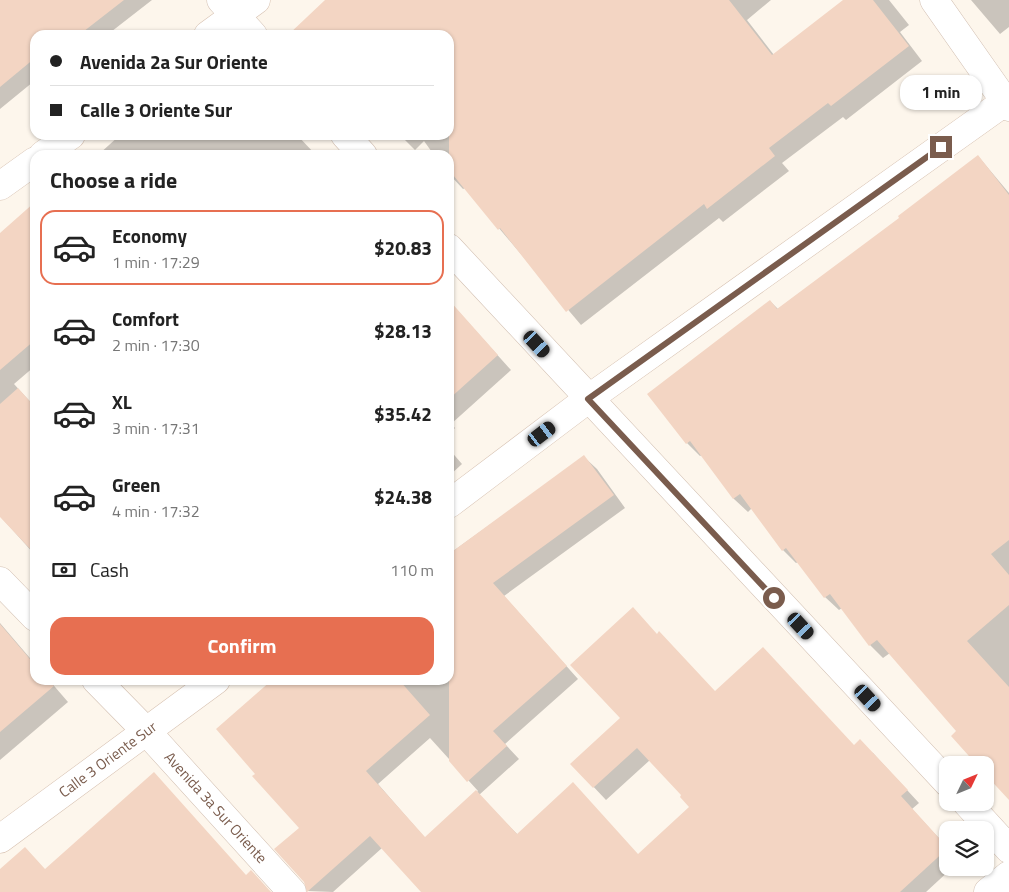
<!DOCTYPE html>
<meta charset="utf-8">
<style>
:root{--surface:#fff;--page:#f6f6f6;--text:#222;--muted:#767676;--line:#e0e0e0;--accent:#e76f51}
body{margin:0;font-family:"Titillium Web",sans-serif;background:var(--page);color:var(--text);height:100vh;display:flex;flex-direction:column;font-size:19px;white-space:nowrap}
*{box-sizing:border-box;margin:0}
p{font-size:16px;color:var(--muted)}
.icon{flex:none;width:28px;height:28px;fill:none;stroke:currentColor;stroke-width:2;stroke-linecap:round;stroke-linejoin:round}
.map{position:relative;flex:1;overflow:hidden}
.drawer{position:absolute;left:30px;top:150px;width:424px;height:535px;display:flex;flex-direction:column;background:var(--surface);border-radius:15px;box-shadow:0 1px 4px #0004}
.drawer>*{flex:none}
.hud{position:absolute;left:30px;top:30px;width:424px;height:110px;border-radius:15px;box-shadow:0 1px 4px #0004;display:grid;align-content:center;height:110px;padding:0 20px;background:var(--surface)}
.needle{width:32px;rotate:47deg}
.controls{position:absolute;left:939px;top:756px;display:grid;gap:10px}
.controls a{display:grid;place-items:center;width:55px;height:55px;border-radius:10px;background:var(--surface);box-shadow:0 1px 4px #0004;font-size:25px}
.end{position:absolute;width:22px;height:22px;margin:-11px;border:6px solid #7a5c4d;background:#fff;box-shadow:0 0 0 2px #fff}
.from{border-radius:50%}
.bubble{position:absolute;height:35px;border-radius:15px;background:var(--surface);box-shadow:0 1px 4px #0004;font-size:16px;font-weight:700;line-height:35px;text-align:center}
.car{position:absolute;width:15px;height:30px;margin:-15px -8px;border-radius:6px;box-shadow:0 0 4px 1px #0007;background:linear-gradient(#222 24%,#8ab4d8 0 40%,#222 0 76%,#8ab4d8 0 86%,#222 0)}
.hud b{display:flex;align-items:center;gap:18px;height:48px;font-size:19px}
.hud b+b{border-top:1px solid var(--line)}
.hud i{width:12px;height:12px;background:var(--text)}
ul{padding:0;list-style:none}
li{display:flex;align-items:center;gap:15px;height:75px;margin:0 10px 8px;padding:0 10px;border:2px solid transparent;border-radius:15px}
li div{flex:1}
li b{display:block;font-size:19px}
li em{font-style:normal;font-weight:700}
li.on{border-color:var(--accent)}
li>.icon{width:45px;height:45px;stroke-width:1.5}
h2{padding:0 20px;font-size:22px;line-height:60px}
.pay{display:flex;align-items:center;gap:12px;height:55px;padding:0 20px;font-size:19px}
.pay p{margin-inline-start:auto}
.primary-button{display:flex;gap:10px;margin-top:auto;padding:10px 20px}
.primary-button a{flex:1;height:58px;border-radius:15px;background:var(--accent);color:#fff;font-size:20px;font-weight:700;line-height:58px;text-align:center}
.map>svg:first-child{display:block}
.shadow{fill:#0003;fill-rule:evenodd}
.building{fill:#f3d5c3}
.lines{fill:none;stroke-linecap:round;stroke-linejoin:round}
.street-casing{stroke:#d1beb0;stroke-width:29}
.secondary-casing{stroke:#d6c0b0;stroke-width:29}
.street{stroke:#fff;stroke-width:28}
.secondary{stroke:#fff;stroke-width:28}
.route{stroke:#7a5c4d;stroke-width:6}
.labels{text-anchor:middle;stroke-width:4;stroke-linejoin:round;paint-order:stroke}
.street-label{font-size:15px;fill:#7a5c4d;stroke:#fffaf3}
</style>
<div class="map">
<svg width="1009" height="892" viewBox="0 0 1009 892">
<rect width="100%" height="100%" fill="#fdf6ec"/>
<path class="shadow" d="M0,0H152L107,35H35V84L33,82L0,109Z
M327,0H771L747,20L774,55L845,0H889L909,25L900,32L922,61L846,120L843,117L782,163L789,171L723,222L719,218L581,325L465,188L463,189L449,174V155H434L424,141L415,150L400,135H449V35H289Z
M971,0H1009V27L1000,34Z
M120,135H297L316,155H98Z
M978,156L1009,193V798L985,772V765H979L958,732L890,653L883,658L870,645L842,608L839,610L825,597L798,562L796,563L783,550L752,508L748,512L734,499L702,455L700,456L687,443L770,301L778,309L901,218Z
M35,203V366L14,384L35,407V555L0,516V234Z
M449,301L511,370L451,424L455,428L449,434Z
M449,449L462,464L449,476Z
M584,457L597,469L625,508L504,596L578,679L505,744L519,759L479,795L518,835L639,855L691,807L683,795L650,760L606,800L572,764L622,718L657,635L716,693L873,753L919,803L912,809L948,848V868H952L926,892H423L382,848L333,892L308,891L305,881L300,828L257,774L274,680H449V554ZM430,738L478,791L425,838L378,784Z
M0,623L35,664V680H49L68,702L0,760Z"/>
<path class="building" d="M0,0H124L79,35H35V58L0,87Z
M325,0H729L772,55L843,0H873L909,46L831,106L828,103L769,148L775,156L707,209L704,204L566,312L500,228L498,230L449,170V35H288Z
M978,155L1009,195V540L991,554L1009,575V605L967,641L1009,687V800L985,774V765H977L951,736L956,731L877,640L869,646L830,594L824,598L786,548L782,551L740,494L733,499L690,441L686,444L647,394L770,300L777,309L899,218L898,216Z
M35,202V340L0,370V233Z
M449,300L498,355L449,399Z
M18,388L35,407V554L0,517V404Z
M584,455L614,495L493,583L567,666L493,731L507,746L467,782L449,761V554Z
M633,607L657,634L659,631L715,691L763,647L854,745L860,739L908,790L901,796L948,848L900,892H421L370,836L307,892L304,882L274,849L299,828L252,776L255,774L216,729L272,680H399L430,715L366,771L425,837L476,790L517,834L573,782L638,854L689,807L680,797L681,795L637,748L593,788L570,764L620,718L570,665Z
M0,624L35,665V680H48L54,686L0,732Z
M154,772L246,875L251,870L271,892H0V869L25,847L45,869Z"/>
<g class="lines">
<defs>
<g id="street">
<path d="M221,0L253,35"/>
<path d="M934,0L1009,107"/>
<path d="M345,135L363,155"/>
<path d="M449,248L948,783"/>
<path d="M0,581L35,617"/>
<path id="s1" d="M96,680L147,732L292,892"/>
<path d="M966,802L1009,849"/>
<path d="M988,892L1009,875"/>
</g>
<g id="secondary">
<path d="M208,35L256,0"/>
<path d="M43,155L71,135"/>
<path d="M0,186L35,161"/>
<path d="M449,504L588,399L1009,99"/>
<path id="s2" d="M0,839L216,680"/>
</g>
</defs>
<use href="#street" class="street-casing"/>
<use href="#secondary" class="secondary-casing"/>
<use href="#street" class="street"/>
<use href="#secondary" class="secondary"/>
</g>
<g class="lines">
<path class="route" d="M774,598L588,399L941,147"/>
</g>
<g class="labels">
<g class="street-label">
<text dy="5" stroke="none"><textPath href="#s2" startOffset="134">Calle 3 Oriente Sur</textPath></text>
<text dy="5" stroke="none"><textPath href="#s1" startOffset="175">Avenida 3a Sur Oriente</textPath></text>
</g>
</g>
</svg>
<div class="controls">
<a><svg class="needle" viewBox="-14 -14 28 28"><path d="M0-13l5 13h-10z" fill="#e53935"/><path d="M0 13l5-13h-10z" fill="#767676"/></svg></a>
<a><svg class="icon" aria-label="layers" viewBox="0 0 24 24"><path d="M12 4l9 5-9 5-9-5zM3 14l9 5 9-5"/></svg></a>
</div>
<i class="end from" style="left:774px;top:598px"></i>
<i class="end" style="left:941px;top:147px"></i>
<div class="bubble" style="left:900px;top:75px;width:82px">1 min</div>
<i class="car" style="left:537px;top:344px;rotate:137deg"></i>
<i class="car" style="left:542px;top:434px;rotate:53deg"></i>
<i class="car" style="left:801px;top:626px;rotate:137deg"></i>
<i class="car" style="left:868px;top:698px;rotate:137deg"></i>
<div class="hud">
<b><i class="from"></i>Avenida 2a Sur Oriente</b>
<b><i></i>Calle 3 Oriente Sur</b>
</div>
<section class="drawer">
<h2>Choose a ride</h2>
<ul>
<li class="on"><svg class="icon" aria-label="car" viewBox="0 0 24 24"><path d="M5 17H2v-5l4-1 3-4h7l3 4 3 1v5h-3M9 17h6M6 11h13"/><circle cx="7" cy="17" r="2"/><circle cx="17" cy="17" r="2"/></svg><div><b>Economy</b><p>1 min · 17:29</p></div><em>$20.83</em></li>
<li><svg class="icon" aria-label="car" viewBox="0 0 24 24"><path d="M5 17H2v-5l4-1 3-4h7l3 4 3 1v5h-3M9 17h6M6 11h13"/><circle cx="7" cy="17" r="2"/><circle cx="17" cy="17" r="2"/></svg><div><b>Comfort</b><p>2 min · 17:30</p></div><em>$28.13</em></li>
<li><svg class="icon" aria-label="car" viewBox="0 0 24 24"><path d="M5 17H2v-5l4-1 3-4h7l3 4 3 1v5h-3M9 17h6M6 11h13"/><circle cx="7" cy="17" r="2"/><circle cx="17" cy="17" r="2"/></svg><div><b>XL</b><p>3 min · 17:31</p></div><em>$35.42</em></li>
<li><svg class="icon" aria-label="car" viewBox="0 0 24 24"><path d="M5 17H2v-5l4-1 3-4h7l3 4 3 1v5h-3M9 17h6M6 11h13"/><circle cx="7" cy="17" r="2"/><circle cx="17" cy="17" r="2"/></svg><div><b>Green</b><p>4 min · 17:32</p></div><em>$24.38</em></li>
</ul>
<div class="pay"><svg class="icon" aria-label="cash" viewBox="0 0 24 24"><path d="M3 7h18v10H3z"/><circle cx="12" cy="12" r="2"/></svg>Cash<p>110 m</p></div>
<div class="primary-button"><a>Confirm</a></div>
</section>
</div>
